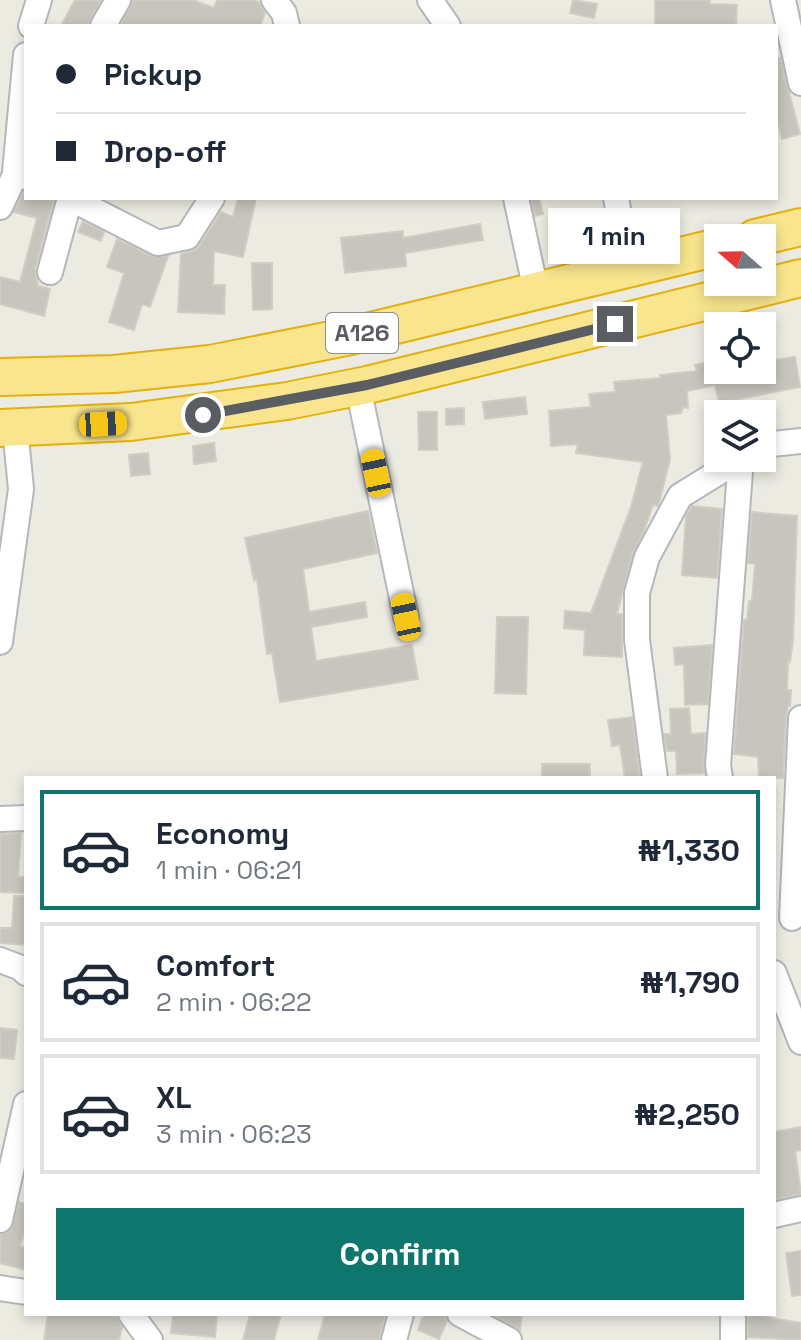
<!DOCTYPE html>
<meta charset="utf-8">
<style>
:root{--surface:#fff;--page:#f2f2f3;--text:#1f2937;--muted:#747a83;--line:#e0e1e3;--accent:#0f766e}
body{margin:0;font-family:"Space Grotesk",sans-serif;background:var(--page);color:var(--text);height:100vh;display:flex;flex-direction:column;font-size:30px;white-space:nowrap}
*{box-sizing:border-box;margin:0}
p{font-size:26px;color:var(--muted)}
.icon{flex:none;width:44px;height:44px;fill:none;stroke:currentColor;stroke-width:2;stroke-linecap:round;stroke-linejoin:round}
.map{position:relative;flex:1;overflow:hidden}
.details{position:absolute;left:24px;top:776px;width:752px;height:540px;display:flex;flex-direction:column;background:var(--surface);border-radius:0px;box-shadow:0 4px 12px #0003}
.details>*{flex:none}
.top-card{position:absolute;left:24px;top:24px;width:754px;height:176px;border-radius:0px;box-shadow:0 4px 12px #0003;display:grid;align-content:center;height:176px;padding:0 32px;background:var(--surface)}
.needle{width:52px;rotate:290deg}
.tools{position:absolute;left:704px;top:224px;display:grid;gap:16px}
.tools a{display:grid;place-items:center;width:72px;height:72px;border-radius:0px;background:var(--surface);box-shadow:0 4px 12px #0003;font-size:40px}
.end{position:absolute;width:36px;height:36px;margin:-18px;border:10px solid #5a5d62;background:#fff;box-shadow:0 0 0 4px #fff}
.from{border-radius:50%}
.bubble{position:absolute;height:56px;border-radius:0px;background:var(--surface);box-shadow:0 4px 12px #0003;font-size:26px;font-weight:600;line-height:56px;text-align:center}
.car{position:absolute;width:24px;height:48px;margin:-24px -12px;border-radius:10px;box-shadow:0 0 6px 2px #0007;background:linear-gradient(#f5c518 24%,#345 0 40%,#f5c518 0 76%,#345 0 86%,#f5c518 0)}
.top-card b{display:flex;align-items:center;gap:28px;height:76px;font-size:30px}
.top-card b+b{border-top:2px solid var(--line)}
.top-card i{width:20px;height:20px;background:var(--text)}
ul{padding:14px 0 0;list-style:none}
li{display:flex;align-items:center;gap:24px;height:120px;margin:0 16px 12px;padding:0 16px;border:4px solid var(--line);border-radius:0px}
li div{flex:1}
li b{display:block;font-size:30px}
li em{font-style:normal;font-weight:600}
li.current{border-color:var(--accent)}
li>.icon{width:72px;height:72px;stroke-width:1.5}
.cta{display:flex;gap:16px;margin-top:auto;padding:16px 32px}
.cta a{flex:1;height:92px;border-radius:0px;background:var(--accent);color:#fff;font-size:32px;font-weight:600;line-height:92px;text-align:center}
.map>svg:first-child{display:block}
.building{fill:#c8c5bf;stroke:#d1cdc0;stroke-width:2}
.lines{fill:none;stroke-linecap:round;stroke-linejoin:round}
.minor-casing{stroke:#b4b7bc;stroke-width:28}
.highway-casing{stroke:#e4b00a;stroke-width:40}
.minor{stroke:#fff;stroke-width:24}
.highway{stroke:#f8e58d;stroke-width:36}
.route{stroke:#5a5d62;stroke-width:10}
.labels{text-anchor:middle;stroke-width:6;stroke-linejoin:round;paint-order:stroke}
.shield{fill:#fff;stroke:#8c8e91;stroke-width:2}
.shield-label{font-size:24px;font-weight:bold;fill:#5a5d62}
</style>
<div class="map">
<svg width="801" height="1340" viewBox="0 0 801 1340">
<rect width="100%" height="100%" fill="#ecebe2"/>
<path class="building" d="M75,0H101L88,26H61Z
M133,0H193L214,8L217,0H254L259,2L265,13L260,26H120Z
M573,0L597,4L594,18L570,13Z
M655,0H710V4L737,5L736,26H655Z
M780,58L800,134L782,139L776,113V59Z
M24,191L26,198L54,200L35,269L38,286L50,289L44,316L0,304V277L20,282L37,218L14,212Z
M238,198H256L243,257L214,251L213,285H225L224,314L178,312L181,254L195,250L199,246L221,212L233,217Z
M531,198H539L543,214L535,216Z
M83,221L104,232L101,241L78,232Z
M480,224L483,240L405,253L406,266L345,273L341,238L403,231V238Z
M117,239L151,256H168L150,307L142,304L134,330L109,322L124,273L107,267Z
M252,263H272V309L253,310Z
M795,357L800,387L719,403L715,385L687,391L688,408L683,407L681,413L666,415L670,459L659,503L658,506L653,505L644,531L633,553L617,614H622V657L584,655L585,630L564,628L565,611L591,613L631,507L643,462L576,453L578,444L551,446L549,411L591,407L589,394L615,392L614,382L661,378L660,375L697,371L695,365L718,360V370H762V362Z
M525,397L527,414L485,419L483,402Z
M464,408V424L446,425V409Z
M418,412H437V450H419Z
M214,443L216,461L194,464L193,446Z
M148,453L150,474L131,476L129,455Z
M692,506L722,509L717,578L682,575L686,516Z
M368,511L377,553L303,569L309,612L365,602L367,617L311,627L316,661L412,645L418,679L280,702L272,653L267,654L257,579L254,580L245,538Z
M752,512L797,516L793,640L790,662L788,661L787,690H791L790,706H788L786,717L783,778H759L758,757L734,754L744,620H747L749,601H752L755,564L748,563Z
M497,617H528L526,694L495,693Z
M712,645L708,704L685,705L684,664L675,665L674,648Z
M689,708L691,734L705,733L704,773L677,774L676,751H667L664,734H671L670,709Z
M632,717L640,778H625L620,745L612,746L608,720Z
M542,764H590V778H542Z
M21,833L18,877H26V893L0,892V834Z
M14,896H26V945L0,943V928H12Z
M0,1028L17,1030L14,1059L0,1058Z
M801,1127V1150L795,1151L801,1194L774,1200V1132Z
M19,1202L26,1204V1227L20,1246L26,1248V1270L0,1263L1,1235L11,1230Z
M801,1251V1295L792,1296L786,1253Z
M48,1314L116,1315L122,1327L119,1340H44Z
M173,1314H217L215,1337L171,1333Z
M250,1314H281L274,1340H243Z
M325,1314H385L379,1340H318Z
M424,1314H445L447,1321L439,1339L418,1330Z
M492,1314H522L520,1330L516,1327Z
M748,1314L801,1323V1340L748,1337Z"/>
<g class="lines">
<defs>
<path id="minor" d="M274,0L284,13L287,26
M430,0L448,26
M783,0L801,83
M31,26L39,0
M103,26L118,0
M26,55L15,172L26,177
M70,198L158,243L187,237L212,198
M516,198L536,291
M616,198L629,268
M0,207L23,158
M50,272L70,198
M358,387L406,617
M762,445L801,441
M0,642L21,489L15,428
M655,778L637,640V593L647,557L680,496L727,467L734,458
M720,778L718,765L741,458
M0,819L26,818
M792,918L801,718
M0,960L21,968L26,973
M774,973L801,1042
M774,1215L801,1209
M0,1220L26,1104
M0,1288L26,1292
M131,1314L150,1340
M460,1314L509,1340
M394,1340L401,1314
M733,1340V1314"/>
<path id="highway" d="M755,238L801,227
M0,377L114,374L210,364L346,337L718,247
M0,428L131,422L287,401L367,385L801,278"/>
</defs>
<use href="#minor" class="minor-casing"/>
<use href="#highway" class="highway-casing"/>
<use href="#minor" class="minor"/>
<use href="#highway" class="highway"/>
</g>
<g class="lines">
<path class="route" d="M203,415L367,385L615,324"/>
</g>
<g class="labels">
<rect class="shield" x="326" y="313" width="72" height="40" rx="6"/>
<g class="shield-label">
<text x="362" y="341">A126</text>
</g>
</g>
</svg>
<div class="tools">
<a><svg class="needle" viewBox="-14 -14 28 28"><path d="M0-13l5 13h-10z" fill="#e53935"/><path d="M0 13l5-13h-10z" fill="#747a83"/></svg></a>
<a><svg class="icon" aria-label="locate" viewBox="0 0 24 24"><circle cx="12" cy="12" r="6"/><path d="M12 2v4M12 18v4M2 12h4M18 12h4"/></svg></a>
<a><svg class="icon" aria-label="layers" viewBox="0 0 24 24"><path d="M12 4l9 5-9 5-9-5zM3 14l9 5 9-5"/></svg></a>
</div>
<i class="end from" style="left:203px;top:415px"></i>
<i class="end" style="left:615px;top:324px"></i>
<div class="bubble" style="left:548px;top:208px;width:132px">1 min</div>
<i class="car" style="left:103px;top:424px;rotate:87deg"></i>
<i class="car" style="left:376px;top:473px;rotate:348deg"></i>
<i class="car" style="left:406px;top:617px;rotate:348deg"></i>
<div class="top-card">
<b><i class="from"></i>Pickup</b>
<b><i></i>Drop-off</b>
</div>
<section class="details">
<ul>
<li class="current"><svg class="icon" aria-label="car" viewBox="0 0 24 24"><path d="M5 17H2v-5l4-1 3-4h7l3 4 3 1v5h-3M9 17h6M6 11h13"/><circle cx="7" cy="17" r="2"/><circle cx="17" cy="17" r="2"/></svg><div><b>Economy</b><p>1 min · 06:21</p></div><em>₦1,330</em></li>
<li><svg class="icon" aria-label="car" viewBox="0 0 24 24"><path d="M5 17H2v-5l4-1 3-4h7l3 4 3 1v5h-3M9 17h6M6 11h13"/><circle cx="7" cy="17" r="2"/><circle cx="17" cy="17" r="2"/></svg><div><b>Comfort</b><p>2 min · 06:22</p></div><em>₦1,790</em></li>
<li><svg class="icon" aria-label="car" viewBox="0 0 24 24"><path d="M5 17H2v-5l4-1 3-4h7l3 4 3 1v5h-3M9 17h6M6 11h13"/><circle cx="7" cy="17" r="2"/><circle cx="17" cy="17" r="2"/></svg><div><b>XL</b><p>3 min · 06:23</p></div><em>₦2,250</em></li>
</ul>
<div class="cta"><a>Confirm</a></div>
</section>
</div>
